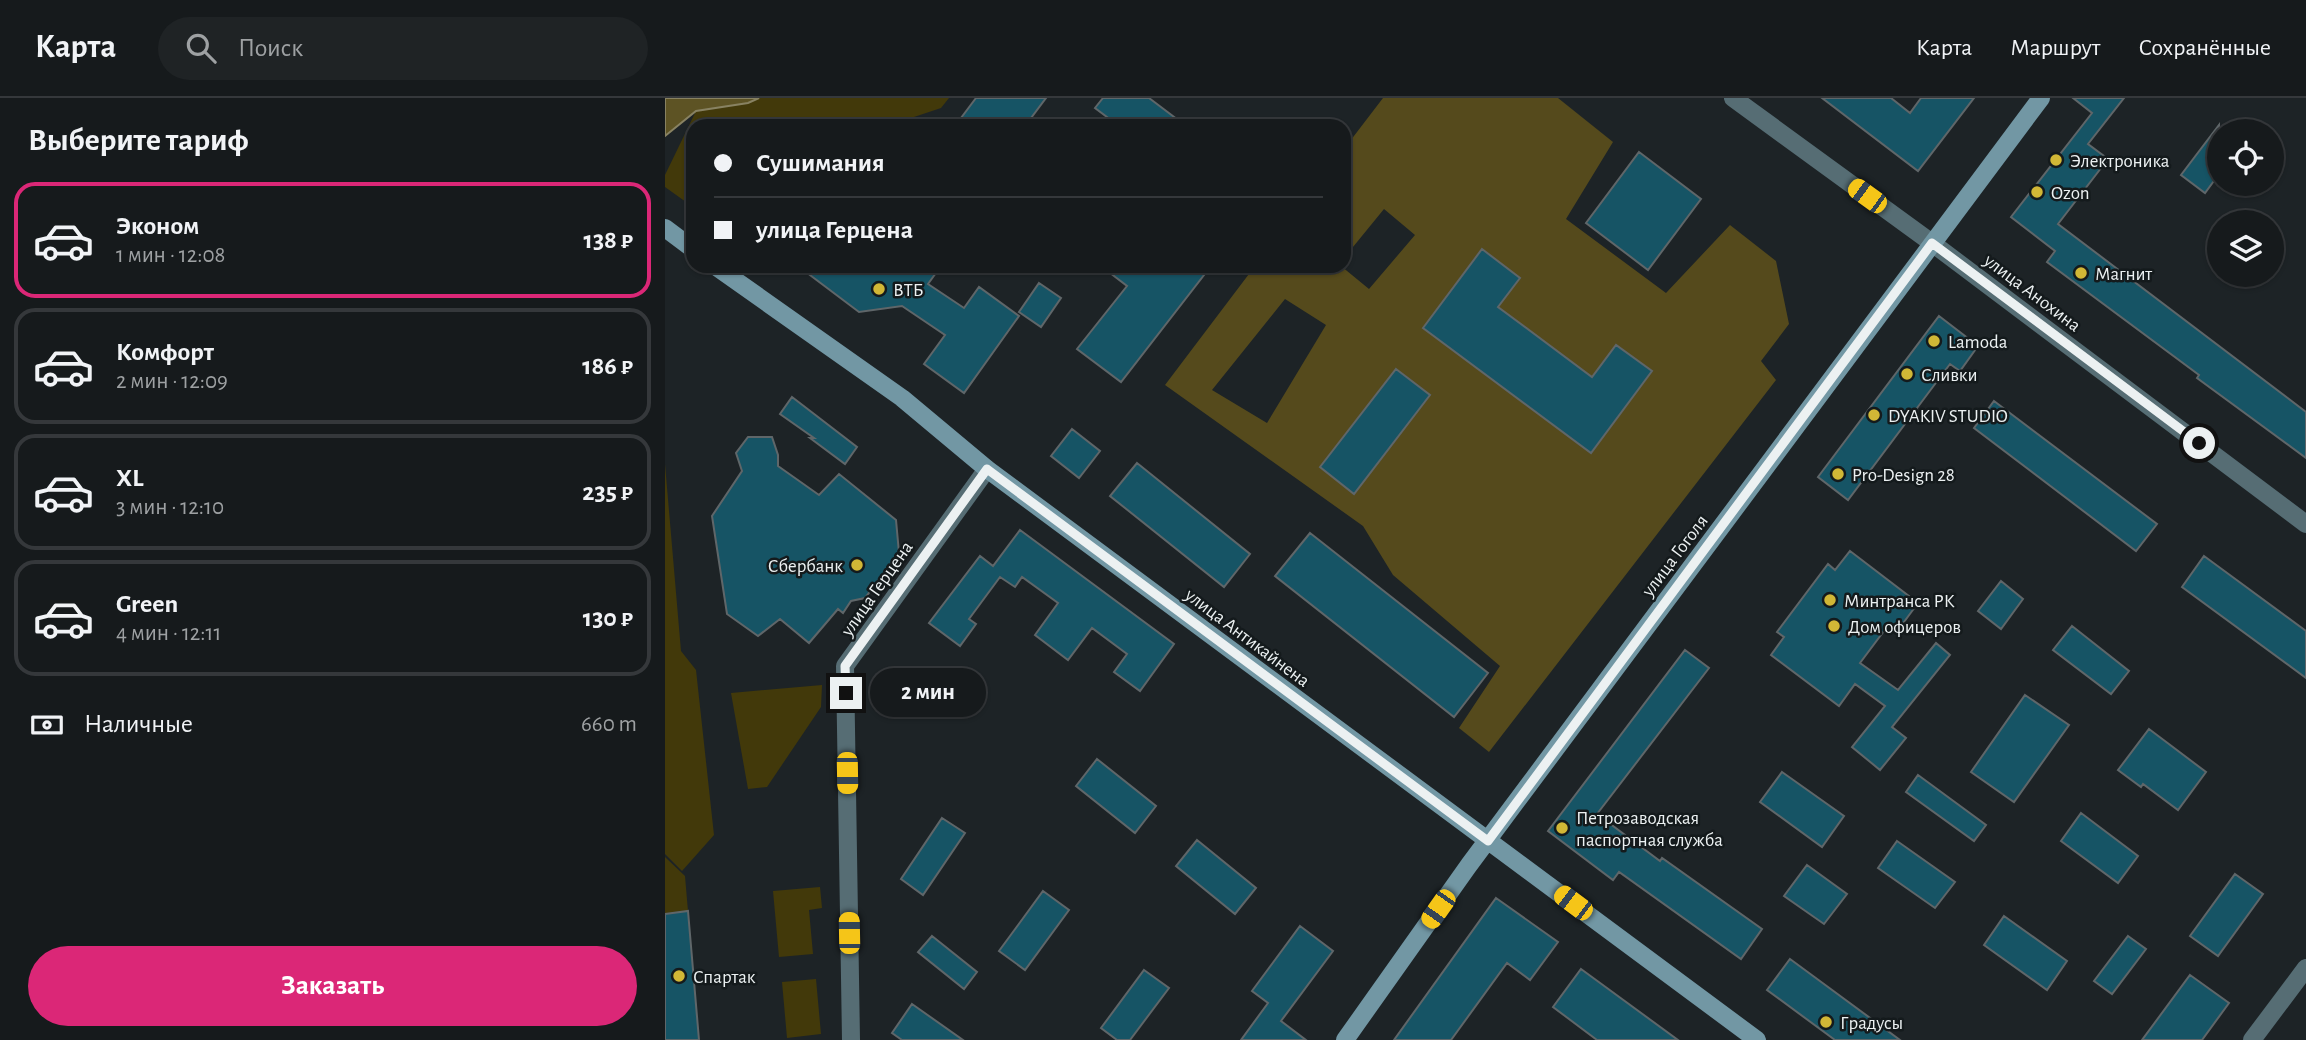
<!DOCTYPE html>
<html lang="ru">
<meta charset="utf-8">
<style>
:root{--surface:#161a1c;--page:#1f2325;--text:#f1f3f6;--muted:#9ea1a3;--line:#35383b;--accent:#db2777}
body{margin:0;font-family:"Alegreya Sans",sans-serif;background:var(--page);color:var(--text);height:100vh;display:flex;flex-direction:column;font-size:26px;white-space:nowrap}
*{box-sizing:border-box;margin:0}
p{font-size:23px;color:var(--muted)}
.icon{flex:none;width:38px;height:38px;fill:none;stroke:currentColor;stroke-width:2;stroke-linecap:round;stroke-linejoin:round}
.map{position:relative;flex:1;overflow:hidden}
.side{display:flex;flex-direction:column;background:var(--surface);width:665px}
.side>*{flex:none}
.top-card{position:absolute;left:21px;top:21px;width:665px;height:154px;border-radius:21px;box-shadow:0 2px 5px #0004,0 0 0 2px var(--line);display:grid;align-content:center;height:154px;padding:0 28px;background:var(--surface)}
.buttons{position:absolute;left:1542px;top:21px;display:grid;gap:14px}
.buttons a{display:grid;place-items:center;width:77px;height:77px;border-radius:50%;background:var(--surface);box-shadow:0 2px 5px #0004,0 0 0 2px var(--line);font-size:35px}
.end{position:absolute;width:32px;height:32px;margin:-16px;border:9px solid #ecf1f2;background:#111;box-shadow:0 0 0 4px #111}
.from{border-radius:50%}
.bubble{position:absolute;height:49px;border-radius:24px;background:var(--surface);box-shadow:0 2px 5px #0004,0 0 0 2px var(--line);font-size:23px;font-weight:700;line-height:49px;text-align:center}
.car{position:absolute;width:21px;height:42px;margin:-21px -10px;border-radius:9px;box-shadow:0 0 5px 2px #0007;background:linear-gradient(#f5c518 24%,#345 0 40%,#f5c518 0 76%,#345 0 86%,#f5c518 0)}
.top-card b{display:flex;align-items:center;gap:24px;height:66px;font-size:26px}
.top-card b+b{border-top:2px solid var(--line)}
.top-card i{width:18px;height:18px;background:var(--text)}
ul{padding:0;list-style:none}
li{display:flex;align-items:center;gap:21px;height:116px;margin:0 14px 10px;padding:0 14px;border:4px solid var(--line);border-radius:21px}
li div{flex:1}
li b{display:block;font-size:26px}
li em{font-style:normal;font-weight:700}
li.current{border-color:var(--accent)}
li>.icon{width:63px;height:63px;stroke-width:1.5}
h2{padding:0 28px;font-size:32px;line-height:84px}
.pay{display:flex;align-items:center;gap:18px;height:77px;padding:0 28px;font-size:26px}
.pay p{margin-inline-start:auto}
.action{display:flex;gap:14px;margin-top:auto;padding:14px 28px}
.action a{flex:1;height:80px;border-radius:42px;background:var(--accent);color:#fff;font-size:28px;font-weight:700;line-height:80px;text-align:center}
header{display:flex;align-items:center;gap:42px;box-sizing:border-box;height:98px;padding:0 35px;background:var(--surface);border-bottom:2px solid var(--line)}
header strong{font-size:33px}
nav{display:flex;gap:38px;margin-inline-start:auto;font-size:24px}
.search{width:490px;height:63px;background:var(--page);display:flex;align-items:center;gap:18px;box-sizing:border-box;padding:0 24px;border-radius:38px;color:var(--muted);font-size:26px}
main{display:flex;flex:1;min-height:0}
.map>svg:first-child{display:block}
.green{fill:#42390a}
.forest{fill:#554a1c;fill-rule:evenodd}
.water{fill:#5d5324;stroke:#888262;stroke-width:2}
.building{fill:#165465;stroke:#5f6669;stroke-width:2}
.lines{fill:none;stroke-linecap:round;stroke-linejoin:round}
.minor{stroke:#566d74;stroke-width:18}
.tertiary{stroke:#566d74;stroke-width:18}
.secondary{stroke:#7297a4;stroke-width:18}
.route{stroke:#ecf1f2;stroke-width:9}
.poi-dot{fill:#d1b736;stroke:#141a1c;stroke-width:2.5}
.labels{text-anchor:middle;stroke-width:5;stroke-linejoin:round;paint-order:stroke}
.poi-label{font-size:19px;fill:#ecf1f2;stroke:#141a1c;text-anchor:start}
.street-label{font-size:19px;fill:#ecf1f2;stroke:#141a1c}
</style>
<header>
<strong>Карта</strong>
<div class="search"><svg class="icon" aria-label="search" viewBox="0 0 24 24"><circle cx="10" cy="10" r="6"/><path d="M15 15l6 6"/></svg>Поиск</div>
<nav><a>Карта</a><a>Маршрут</a><a>Сохранённые</a></nav>
</header>
<main>
<section class="side">
<h2>Выберите тариф</h2>
<ul>
<li class="current"><svg class="icon" aria-label="car" viewBox="0 0 24 24"><path d="M5 17H2v-5l4-1 3-4h7l3 4 3 1v5h-3M9 17h6M6 11h13"/><circle cx="7" cy="17" r="2"/><circle cx="17" cy="17" r="2"/></svg><div><b>Эконом</b><p>1 мин · 12:08</p></div><em>138 ₽</em></li>
<li><svg class="icon" aria-label="car" viewBox="0 0 24 24"><path d="M5 17H2v-5l4-1 3-4h7l3 4 3 1v5h-3M9 17h6M6 11h13"/><circle cx="7" cy="17" r="2"/><circle cx="17" cy="17" r="2"/></svg><div><b>Комфорт</b><p>2 мин · 12:09</p></div><em>186 ₽</em></li>
<li><svg class="icon" aria-label="car" viewBox="0 0 24 24"><path d="M5 17H2v-5l4-1 3-4h7l3 4 3 1v5h-3M9 17h6M6 11h13"/><circle cx="7" cy="17" r="2"/><circle cx="17" cy="17" r="2"/></svg><div><b>XL</b><p>3 мин · 12:10</p></div><em>235 ₽</em></li>
<li><svg class="icon" aria-label="car" viewBox="0 0 24 24"><path d="M5 17H2v-5l4-1 3-4h7l3 4 3 1v5h-3M9 17h6M6 11h13"/><circle cx="7" cy="17" r="2"/><circle cx="17" cy="17" r="2"/></svg><div><b>Green</b><p>4 мин · 12:11</p></div><em>130 ₽</em></li>
</ul>
<div class="pay"><svg class="icon" aria-label="cash" viewBox="0 0 24 24"><path d="M3 7h18v10H3z"/><circle cx="12" cy="12" r="2"/></svg>Наличные<p>660 m</p></div>
<div class="action"><a>Заказать</a></div>
</section>
<div class="map">
<svg width="1641" height="942" viewBox="0 0 1641 942">
<rect width="100%" height="100%" fill="#1d2326"/>
<path class="green" d="M94,0H284L276,10L222,28H28V109L0,89V77L31,13L83,5Z
M0,366L16,553L31,572L49,737L17,773L0,756Z
M157,587L156,609L102,689L83,691L66,595Z
M0,759L20,778L34,942H0Z
M155,789L157,810L144,812L148,856L114,859L108,793Z
M151,881L156,936L122,940L117,884Z"/>
<path class="forest" d="M718,0H893L948,44L901,121L1001,195L1065,127L1111,163L1124,226L1096,263L1111,282L824,654L794,630L835,568L728,477L698,428L500,287L590,168H676L704,191L750,137L719,111L679,160V51ZM620,201L661,227L602,325L547,292Z"/>
<path class="water" d="M0,0H94L83,5L31,13L0,38Z"/>
<path class="building" d="M311,0H381L360,28H290Z
M438,0H484L521,28H454L430,10Z
M1157,0H1226L1245,15L1256,0H1309L1253,73Z
M1408,0H1459L1423,46L1443,61L1393,126L1641,314V360L1532,280L1534,277L1382,164L1390,153L1346,119L1427,15Z
M1554,27V76L1540,95L1516,77Z
M974,54L1036,101L983,172L921,125Z
M817,151L855,180L833,209L927,279L951,247L987,273L926,355L758,230Z
M133,168H276L263,186L299,210L314,189L354,218L299,295L259,266L280,237L237,208L194,214Z
M436,168H546L456,284L412,251L462,188Z
M374,185L396,200L376,229L354,214Z
M1274,218L1313,248L1295,273L1285,266L1183,402L1153,379Z
M731,271L765,297L689,396L655,369Z
M127,299L192,349L180,366L145,340H149L115,316Z
M1329,303L1492,426L1471,453L1309,330Z
M407,331L435,353L414,380L386,358Z
M83,339H107L113,357V368L154,397L174,376L231,422L234,455L200,500L186,503L178,515L173,511L144,545L115,521L93,538L62,516L47,418L77,373L71,355Z
M472,365L585,456L559,489L445,398Z
M355,432L509,546L475,593L449,574L462,556L427,530L403,562L370,537L393,505L357,479L350,489L335,479L304,521L311,526L295,548L264,525L315,458L328,468Z
M645,435L823,575L789,619L610,478Z
M1185,453L1253,505L1233,532L1225,525L1195,565L1233,592L1271,545L1285,557L1227,629L1241,640L1215,672L1187,649L1220,608L1190,586L1174,608L1106,557L1119,539L1112,534L1163,466L1170,472Z
M1539,458L1641,533V580L1517,489Z
M1336,483L1358,501L1336,531L1313,513Z
M1407,528L1464,573L1446,596L1388,552Z
M1020,552L1044,570L932,716L995,763L997,760L1097,831L1076,861L954,774L948,782L883,733Z
M1360,597L1404,627L1349,704L1306,674Z
M1484,631L1541,674L1513,712L1478,686L1476,689L1453,672Z
M432,661L491,708L470,735L411,688Z
M1117,674L1179,718L1157,749L1095,704Z
M1253,677L1321,727L1309,743L1241,694Z
M1416,715L1473,758L1453,785L1396,743Z
M277,720L300,735L258,797L236,781Z
M532,742L591,790L570,816L511,768Z
M1232,743L1290,784L1270,810L1213,770Z
M1142,767L1182,796L1159,826L1119,798Z
M1570,776L1598,796L1553,858L1525,838Z
M378,793L404,812L360,872L334,853Z
M831,800L893,844L865,882L842,865L786,942H729Z
M23,813L34,942H0V816Z
M1339,818L1402,863L1382,892L1319,847Z
M635,828L668,853L616,923L641,942H576L603,905L587,893Z
M267,838L312,874L299,891L253,854Z
M1463,838L1481,851L1447,896L1429,883Z
M1125,861L1235,942H1170L1102,892Z
M916,871L1013,942H932L888,909Z
M479,872L504,890L465,942H452L436,930Z
M1525,877L1564,905L1537,942H1477Z
M247,906L298,942H237L227,935Z"/>
<g class="lines">
<path class="minor" d="M1068,0L1267,145
M186,942L180,568L322,371
M1587,942L1641,870"/>
<path class="tertiary" d="M1267,145L1641,426"/>
<path class="secondary" d="M0,130L28,151
M50,168L237,300L322,371L1092,942
M680,942L804,767L1376,0"/>
</g>
<g class="lines">
<path class="route" d="M181,595L180,568L322,371L823,743L1267,145L1534,345"/>
</g>
<g class="poi-dot">
<circle cx="1391" cy="62" r="7"/>
<circle cx="1372" cy="94" r="7"/>
<circle cx="1416" cy="175" r="7"/>
<circle cx="214" cy="191" r="7"/>
<circle cx="1269" cy="243" r="7"/>
<circle cx="1242" cy="276" r="7"/>
<circle cx="1209" cy="317" r="7"/>
<circle cx="1173" cy="376" r="7"/>
<circle cx="192" cy="467" r="7"/>
<circle cx="1165" cy="502" r="7"/>
<circle cx="1169" cy="528" r="7"/>
<circle cx="897" cy="730" r="7"/>
<circle cx="14" cy="878" r="7"/>
<circle cx="1161" cy="924" r="7"/>
</g>
<g class="labels">
<g class="poi-label">
<text x="1405" y="69">Электроника</text>
<text x="1386" y="101">Ozon</text>
<text x="1430" y="182">Магнит</text>
<text x="228" y="198">ВТБ</text>
<text x="1283" y="250">Lamoda</text>
<text x="1256" y="283">Сливки</text>
<text x="1223" y="324">DYAKIV STUDIO</text>
<text x="1187" y="383">Pro-Design 28</text>
<text x="178" y="474" text-anchor="end">Сбербанк</text>
<text x="1179" y="509">Минтранса РК</text>
<text x="1183" y="535">Дом офицеров</text>
<text x="911" y="726">Петрозаводская<tspan x="911" dy="22">паспортная служба</tspan></text>
<text x="28" y="885">Спартак</text>
<text x="1175" y="931">Градусы</text>
</g>
<g class="street-label">
<text transform="translate(1368 194) rotate(37)" y="7">улица Анохина</text>
<text transform="translate(1009 457) rotate(-53)" y="7">улица Гоголя</text>
<text transform="translate(211 490) rotate(-55)" y="7">улица Герцена</text>
<text transform="translate(583 539) rotate(37)" y="7">улица Антикайнена</text>
</g>
</g>
</svg>
<div class="buttons">
<a><svg class="icon" aria-label="locate" viewBox="0 0 24 24"><circle cx="12" cy="12" r="6"/><path d="M12 2v4M12 18v4M2 12h4M18 12h4"/></svg></a>
<a><svg class="icon" aria-label="layers" viewBox="0 0 24 24"><path d="M12 4l9 5-9 5-9-5zM3 14l9 5 9-5"/></svg></a>
</div>
<i class="end from" style="left:1534px;top:345px"></i>
<i class="end" style="left:181px;top:595px"></i>
<div class="bubble" style="left:205px;top:570px;width:116px">2 мин</div>
<i class="car" style="left:1202px;top:98px;rotate:306deg"></i>
<i class="car" style="left:182px;top:675px;rotate:179deg"></i>
<i class="car" style="left:908px;top:805px;rotate:307deg"></i>
<i class="car" style="left:773px;top:811px;rotate:215deg"></i>
<i class="car" style="left:184px;top:835px;rotate:359deg"></i>
<div class="top-card">
<b><i class="from"></i>Сушимания</b>
<b><i></i>улица Герцена</b>
</div>
</div>
</main>
